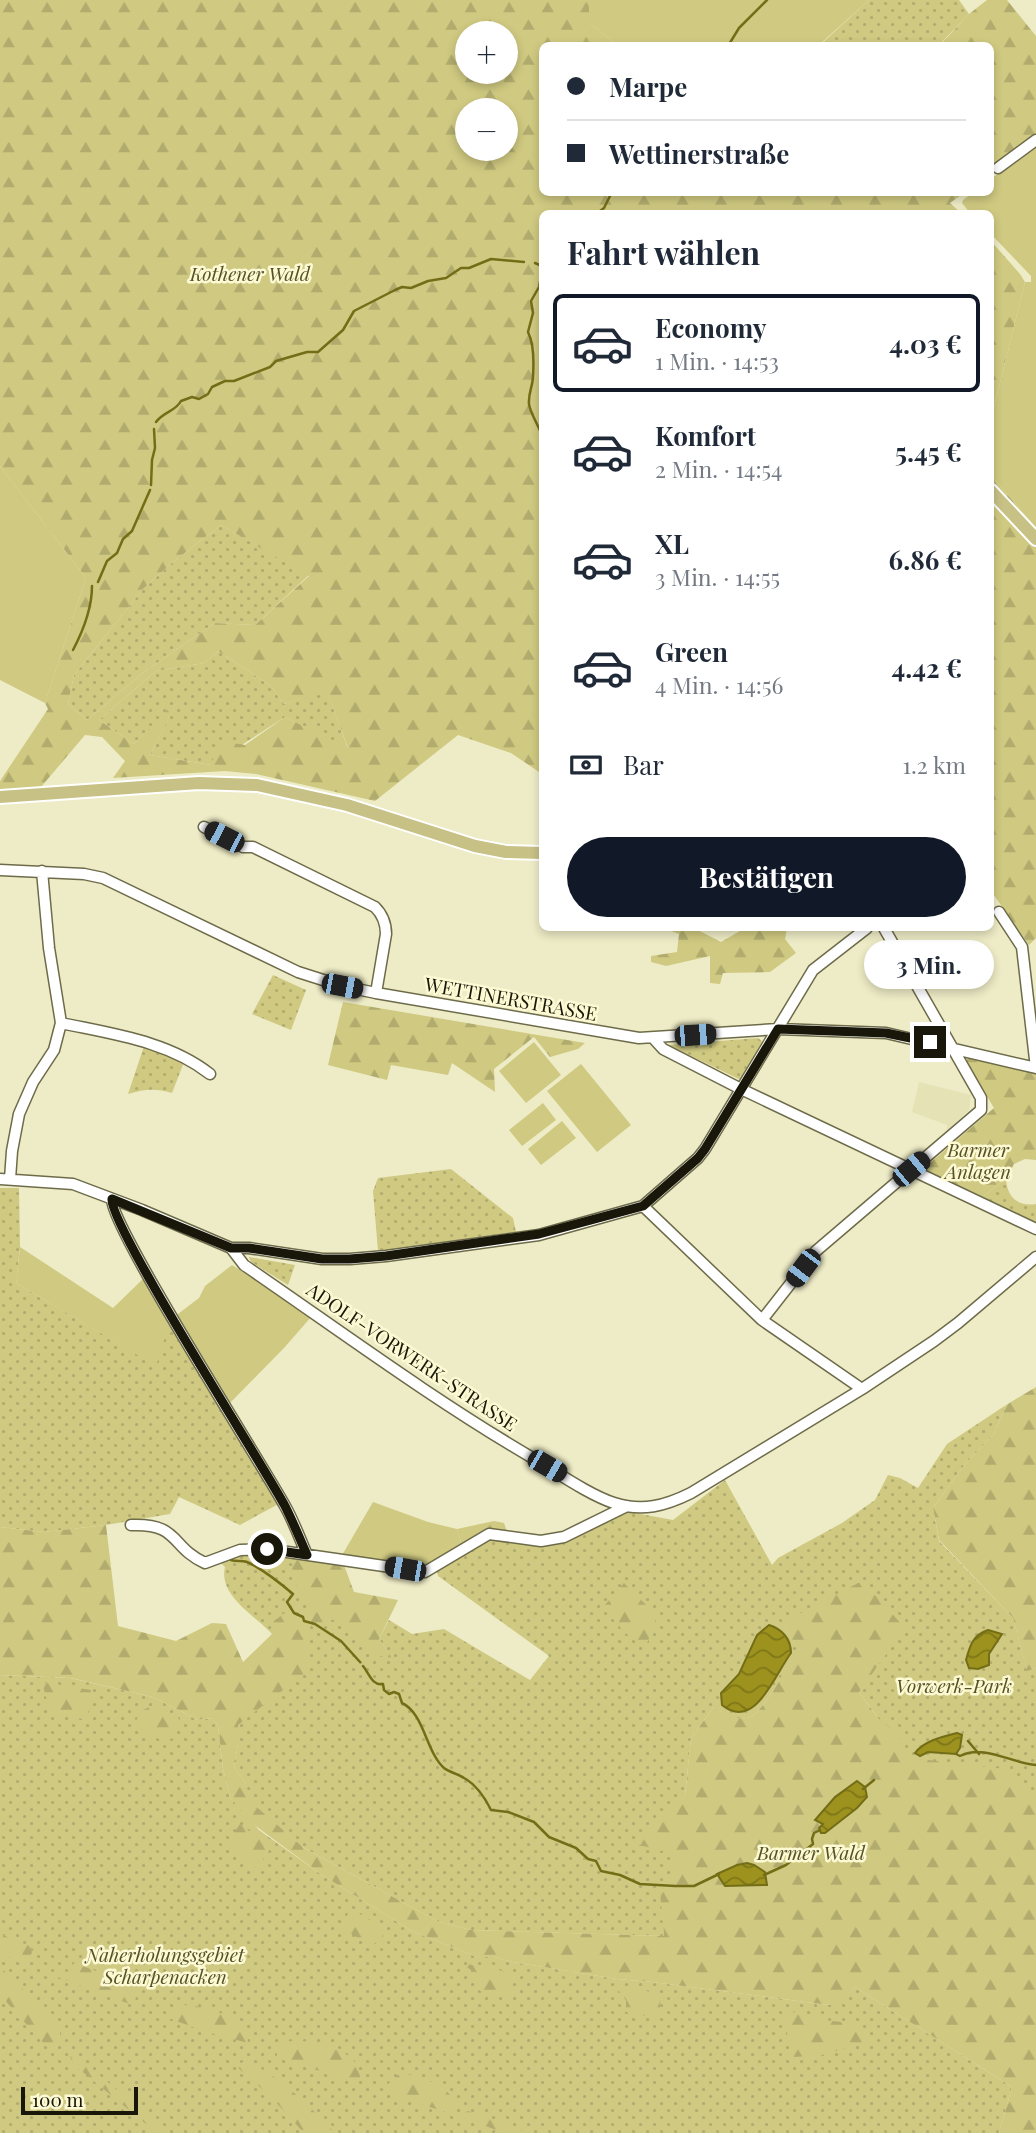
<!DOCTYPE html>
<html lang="de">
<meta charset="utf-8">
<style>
:root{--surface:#fff;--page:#f6f6f7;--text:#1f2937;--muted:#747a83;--line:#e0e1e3;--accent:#111827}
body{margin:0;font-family:"Playfair Display",serif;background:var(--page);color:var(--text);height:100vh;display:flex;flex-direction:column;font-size:26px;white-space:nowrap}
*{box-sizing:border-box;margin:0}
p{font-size:23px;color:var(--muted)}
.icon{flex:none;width:38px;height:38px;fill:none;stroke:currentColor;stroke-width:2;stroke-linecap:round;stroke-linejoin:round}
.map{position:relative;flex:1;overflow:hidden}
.details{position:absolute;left:539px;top:210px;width:455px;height:721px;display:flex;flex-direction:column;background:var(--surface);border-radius:10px;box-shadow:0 4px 10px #0003}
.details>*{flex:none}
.guide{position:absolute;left:539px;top:42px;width:455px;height:154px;border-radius:10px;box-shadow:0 4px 10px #0003;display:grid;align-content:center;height:154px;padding:0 28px;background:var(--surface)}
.controls{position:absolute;left:455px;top:21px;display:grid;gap:14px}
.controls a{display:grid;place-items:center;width:63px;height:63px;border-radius:50%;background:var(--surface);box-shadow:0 4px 10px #0003;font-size:35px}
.scale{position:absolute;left:21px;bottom:18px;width:117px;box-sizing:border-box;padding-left:7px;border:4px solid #18170a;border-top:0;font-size:19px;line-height:24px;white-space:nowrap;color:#18170a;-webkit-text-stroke:5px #fcf9d3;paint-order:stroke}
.end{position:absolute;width:32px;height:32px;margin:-16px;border:9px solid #18170a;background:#fff;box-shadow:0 0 0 4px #fff}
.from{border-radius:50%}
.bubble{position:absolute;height:49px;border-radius:24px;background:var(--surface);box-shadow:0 4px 10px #0003;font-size:23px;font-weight:700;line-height:49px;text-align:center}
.car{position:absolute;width:21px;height:42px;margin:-21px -10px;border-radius:9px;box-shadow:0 0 5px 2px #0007;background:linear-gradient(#222 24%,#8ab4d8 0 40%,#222 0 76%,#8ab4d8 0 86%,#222 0)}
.guide b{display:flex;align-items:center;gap:24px;height:66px;font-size:26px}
.guide b+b{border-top:2px solid var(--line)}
.guide i{width:18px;height:18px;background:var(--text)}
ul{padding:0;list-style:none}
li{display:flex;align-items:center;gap:21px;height:98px;margin:0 14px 10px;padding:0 14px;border:4px solid transparent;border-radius:10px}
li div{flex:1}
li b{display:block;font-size:26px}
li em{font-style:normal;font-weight:700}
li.selected{border-color:var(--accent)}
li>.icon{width:63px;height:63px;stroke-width:1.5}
h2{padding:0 28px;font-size:32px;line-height:84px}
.pay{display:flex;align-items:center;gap:18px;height:77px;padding:0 28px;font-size:26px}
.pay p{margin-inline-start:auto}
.cta{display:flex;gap:14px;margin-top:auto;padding:14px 28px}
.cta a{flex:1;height:80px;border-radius:42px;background:var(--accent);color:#fff;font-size:28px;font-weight:700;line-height:80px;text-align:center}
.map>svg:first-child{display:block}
.built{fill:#e5e2b5}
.grass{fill:url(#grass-dots);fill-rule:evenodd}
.forest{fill:url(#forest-firs);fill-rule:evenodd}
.garden{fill:#cfc981}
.water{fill:url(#water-waves);stroke:#746d17;stroke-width:2}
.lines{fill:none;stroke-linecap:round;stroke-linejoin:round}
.stream{stroke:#746d17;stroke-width:2.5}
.minor-casing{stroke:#6d6b49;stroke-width:13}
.major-casing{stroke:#fff;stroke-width:16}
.minor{stroke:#fff;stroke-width:10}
.major{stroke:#c7c186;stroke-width:12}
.route{stroke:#18170a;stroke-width:9}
.labels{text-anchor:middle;stroke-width:5;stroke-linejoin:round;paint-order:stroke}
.park-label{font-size:19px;font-style:italic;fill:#565226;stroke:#fcf9d3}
.street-label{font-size:19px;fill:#18170a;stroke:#fcf9d3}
</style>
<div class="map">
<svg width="1036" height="2133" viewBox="0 0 1036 2133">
<defs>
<pattern id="grass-dots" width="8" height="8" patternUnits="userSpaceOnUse" patternTransform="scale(1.75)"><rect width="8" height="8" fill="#cfc981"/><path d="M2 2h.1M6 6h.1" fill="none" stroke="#b1ac6e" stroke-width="1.8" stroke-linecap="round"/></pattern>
<pattern id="forest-firs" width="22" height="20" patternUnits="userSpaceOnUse" patternTransform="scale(1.75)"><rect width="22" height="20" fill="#cfc981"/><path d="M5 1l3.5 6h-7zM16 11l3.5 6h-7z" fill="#b1ac6e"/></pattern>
<pattern id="water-waves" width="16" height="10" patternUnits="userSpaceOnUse" patternTransform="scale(1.75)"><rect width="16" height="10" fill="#9c921d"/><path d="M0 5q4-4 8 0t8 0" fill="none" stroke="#7e7618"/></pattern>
</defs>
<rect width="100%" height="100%" fill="#eeecc6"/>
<path class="built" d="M919,1082L971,1095L969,1110L947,1130V1125L912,1112Z"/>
<path class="grass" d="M869,0H959L969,14L939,45L819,46Z
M221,525L309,575L255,625L215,623L144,672L87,720L68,704L74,675L143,589L173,562Z
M218,651L271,686L284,704L327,690L348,749L285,717L211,765L150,755L177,701L134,744L99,720L156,671L204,663Z
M273,975L306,990L291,1030L252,1014Z
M758,1038L763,1042L741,1080L668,1045Z
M144,1046L184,1062L172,1093C155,1088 145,1089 128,1094Z
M451,1169L513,1218L516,1232L378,1251L373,1191L378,1178Z
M1006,1179C1007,1197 1018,1207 1036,1204V1222L982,1197Z
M0,1188H19L20,1247L16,1283L155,1365L170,1320L284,1501L240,1525L179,1497L170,1514L106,1525L44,1532L0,1527Z
M249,1257L295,1265L288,1285L251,1262Z
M1006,1405L994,1434L965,1464L933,1508L939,1541L1013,1618L1027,1670L1036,1668V1820L662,1908L664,1936L471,1930L439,1922L304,1848L251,1803L245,1782L234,1767L238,1744V1725L272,1634C256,1616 218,1596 225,1567L220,1562L242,1553L287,1555L321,1559L390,1655L379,1639L389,1620L412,1634L444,1629L530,1680L549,1656L438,1576L435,1563L490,1530C503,1533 519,1538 533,1538C558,1538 590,1525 608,1508L673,1520L725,1480L772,1565L778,1558L842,1523L875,1500L888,1475L900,1478L918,1488L947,1444ZM784,1627L859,1692L877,1716L676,1806L685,1796L691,1738L713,1708C724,1713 738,1723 750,1717C764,1711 790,1662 798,1647Z
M0,1675L70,1678L153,1697L198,1720L212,1718L218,1726L223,1769L230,1797L259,1830L322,1875L412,1931L477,1957H495L513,1962L617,1979L652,1982L829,2005L840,2000L855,1987L1012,2087L999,2133H0Z"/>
<path class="forest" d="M0,0H589V23L618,45L542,46V192L964,193L950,203L961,213L542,214V774L511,753L458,735L375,801L256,774L225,771L113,778L125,761L102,737L85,735L41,787L0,790V781L48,709L45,703L86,578L0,466ZM467,33H506V72H467ZM467,110H506V149H467ZM221,525L309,576L255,625L215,623L144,672L87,720L68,704L74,675L143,589L173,562ZM218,651L271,686L284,704L327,691L348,748L285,717L245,745L219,741L211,765L150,755L179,698L134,744L99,720L156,671L204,663Z
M987,0H1007L1036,36V138L991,172L990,46H939L969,14Z
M991,241L1020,274L1025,282L991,419Z
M990,474L1036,528V938L1029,945L991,891Z
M664,928H694L721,942L745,928H787L785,939L796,953L770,972L723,973L720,984L710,983V956L666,966L651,962V956L677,952L679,934Z
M343,1002L585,1043L578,1049L550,1057L534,1037L494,1069L495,1092L452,1063L448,1075L391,1065L387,1080L328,1065Z
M971,1057L1036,1073V1160L1025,1159L1014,1164L1006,1179L982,1197L923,1169L994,1108L967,1063V1059Z
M1036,1387V1668L1027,1671L1013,1618L939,1540L933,1508L965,1464L994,1434L1006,1405Z
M494,1521L504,1523L508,1534L462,1545L457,1529Z
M106,1525L118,1626L176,1641L212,1623L226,1624L243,1662L272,1634L273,1622L287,1611L298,1625L311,1603L298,1593L292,1568L295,1557H341L354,1592L398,1600L379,1639L395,1663L373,1652L337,1619L310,1625L305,1673L238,1725V1744L234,1767L245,1782L252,1803L304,1848L439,1922L471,1930L664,1936L660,1892L675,1873L670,1853L636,1844L685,1796L691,1738L713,1708C724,1713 738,1722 750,1717C764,1711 790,1662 797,1647L784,1627L790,1612L797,1615L862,1581L905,1628L859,1692L879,1719L898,1734L911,1758L1005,1769L1036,1797V2133H999L1012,2087L855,1987L840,2001L829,2005L652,1982L617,1979L513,1962L495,1957H477L412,1931L322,1875L249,1821L230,1797L223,1769L218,1726L212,1718L198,1720L153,1697L71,1678L0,1675V1527L44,1532Z
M624,1583L657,1616L645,1649L622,1630L605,1605Z
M42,1682L91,1690L88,1715L83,1719L50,1712Z
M151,1706L177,1716L180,1721L174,1738C160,1742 147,1735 134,1729L139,1712Z
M240,1824L261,1840L269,1851L257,1868L225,1846Z
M351,1909L380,1925L383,1934L381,1939L371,1946L340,1927Z
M0,1934L30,1946L32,1952L28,1964L0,1954Z
M74,1963L132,1984L136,1991L135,2006L55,1976L62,1971L68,1972Z
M467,1964L503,1971L510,1977L511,1995L508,1996L480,1991L475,1972L466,1967Z
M0,1967L22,1988L60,2032V2044L47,2047L0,1995Z
M618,1990C632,1990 649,1988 661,1997L659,2016L650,2017L626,2012V2000Z
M184,2005C206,2006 248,2017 248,2043L203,2031L166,2017Z
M798,2010C808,2014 819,2020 831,2021C849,2023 857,2022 871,2037V2041L822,2055L794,2057L790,2054L785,2017Z
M299,2040C322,2046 362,2049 360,2080L356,2083L277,2057V2050C284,2044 289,2040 299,2040Z
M70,2056L80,2059L169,2133H157L73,2064Z
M243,2062C267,2063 318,2114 335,2133H304L271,2097L237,2067L236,2065Z
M400,2073C420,2076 452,2085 456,2107L449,2113L385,2093L389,2083Z
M468,2111L529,2133H505L463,2118L461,2115Z"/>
<path class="garden" d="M589,0H869L819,45H618L589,23Z
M1036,145V528L990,474L991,419L1025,282H1031V276L991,234L990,214L970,213L962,203L963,200L972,193L990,192L991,179Z
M0,466L86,578L45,703L0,680Z
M534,1042L561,1075L526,1103L499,1071Z
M581,1064L631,1125L597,1152L547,1091Z
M543,1103L556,1120L522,1146L509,1130Z
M562,1121L576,1138L541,1165L528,1149Z
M20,1247L113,1308L145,1277L170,1320L199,1298L205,1286L232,1265L312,1316L284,1348L228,1405L170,1321L156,1366L16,1283Z
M373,1502L428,1522L457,1529L462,1545L435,1563L422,1567L377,1560L341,1557Z"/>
<path class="water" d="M769,1625C782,1629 791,1639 791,1653C775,1674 755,1732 722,1705L721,1693L739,1674L757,1635Z
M988,1630L1002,1634L989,1654V1665L978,1669L969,1668L966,1660C970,1645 973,1635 988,1630Z
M957,1733L962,1735L960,1748L956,1754L928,1752L920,1756L915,1753C924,1741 941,1737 957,1733Z
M857,1781L865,1787L867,1797L857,1808L825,1833H821L819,1828L823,1824L815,1820L835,1797Z
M747,1863L754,1865L765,1872L767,1885L725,1886L717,1874L737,1865Z"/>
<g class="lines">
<path class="stream" d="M728,46L739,28L767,0
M596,214L604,208L612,192
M535,263L542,266
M542,271L539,287L531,301L533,313L528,332C534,344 534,361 533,376C533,386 528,393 529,404C530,413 539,426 542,436
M156,422C164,411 175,412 181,401L192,397L199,399L208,394L212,387L225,381H234L270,367L276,361L307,352H318L343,330L354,311L395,290L402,287L411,288L428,281L446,278L461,268H469L491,259L524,262
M151,485L152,460L155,448L154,429
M98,582L107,561L117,553L123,539L132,531L150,490
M73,650C83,631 92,607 92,586
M231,1560C236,1562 242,1560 247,1562C263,1569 280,1583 293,1594L287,1602L294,1613L303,1617L304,1621L315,1624L341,1641L360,1662
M363,1666C369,1673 372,1686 383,1684L384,1690L389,1694L394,1692L399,1694L402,1703C424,1713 426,1752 444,1768C449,1772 458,1774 464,1778C477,1785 485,1798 491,1810L508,1812L534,1822L549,1837L576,1848L588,1859L596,1861L601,1871L620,1875L640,1884L675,1886H694L719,1874
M968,1741L979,1754
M956,1754L960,1756C984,1744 1011,1763 1036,1765
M863,1789L874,1780
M764,1875L786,1865L813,1844L812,1839L814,1833L820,1830"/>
<defs>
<path id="minor" d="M998,168L1036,140
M204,827L243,847H253L375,907C383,915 386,923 386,934L376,993
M0,870L84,874L103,878L298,972L342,986L376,993L639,1038L778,1029L886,1033L1036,1068
M999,912L1022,947L1036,1068
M61,1023C112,1034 168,1041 210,1074
M653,1038L663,1049L741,1089L1036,1229
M0,1179L73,1184L142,1210L231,1248L244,1265C339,1330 432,1399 531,1457C555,1471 589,1495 614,1503C642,1512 665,1506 691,1493L862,1389L934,1341L958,1323L1036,1257
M10,1179L12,1151L19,1114L33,1082L54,1050L61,1023L49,948L42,871
M112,1199C109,1224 262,1464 285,1506C294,1522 300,1539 307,1555
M643,1206L762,1320L862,1389
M231,1248H249L322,1259H350L386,1256L539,1235L643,1206L698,1158L705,1149L813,970L867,928
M762,1320L816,1251L981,1110V1098L884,928
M131,1525C180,1523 170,1547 205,1563L240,1550L267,1549L425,1572L489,1534L541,1541L564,1537L627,1506"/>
<path id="major" d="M990,490L1036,539
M0,797L199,783L257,785L347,805L475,846L506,852L542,853"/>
</defs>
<use href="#minor" class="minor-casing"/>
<use href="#major" class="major-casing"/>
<use href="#minor" class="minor"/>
<use href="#major" class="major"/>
</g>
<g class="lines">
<path class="route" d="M267,1549L307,1555C300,1539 293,1522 285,1506C262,1463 109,1225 112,1199L231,1248H249L322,1259H350L386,1256L539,1234L643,1206L698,1158L705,1149L778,1029L886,1033L930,1042"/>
</g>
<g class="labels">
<g class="park-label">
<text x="250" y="281">Kothener Wald</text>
<text x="978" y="1157">Barmer<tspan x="978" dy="22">Anlagen</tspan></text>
<text x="954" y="1693">Vorwerk-Park</text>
<text x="811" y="1860">Barmer Wald</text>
<text x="165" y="1962">Naherholungsgebiet<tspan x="165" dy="22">Scharpenacken</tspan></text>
</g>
<g class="street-label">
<text transform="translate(511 999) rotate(10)" y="7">WETTINERSTRASSE</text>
<text transform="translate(412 1357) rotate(34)" y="7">ADOLF-VORWERK-STRASSE</text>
</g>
</g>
</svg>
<div class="controls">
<a>+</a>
<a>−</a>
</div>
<div class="scale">100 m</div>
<i class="end from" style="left:267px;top:1549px"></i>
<i class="end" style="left:930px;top:1042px"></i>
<div class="bubble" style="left:864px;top:940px;width:130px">3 Min.</div>
<i class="car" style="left:224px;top:837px;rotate:297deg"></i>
<i class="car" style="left:342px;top:986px;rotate:101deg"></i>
<i class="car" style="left:695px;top:1035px;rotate:86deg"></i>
<i class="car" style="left:911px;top:1169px;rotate:50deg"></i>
<i class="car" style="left:803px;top:1268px;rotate:217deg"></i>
<i class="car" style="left:547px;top:1466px;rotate:120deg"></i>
<i class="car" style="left:405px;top:1569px;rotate:280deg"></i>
<div class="guide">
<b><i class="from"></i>Marpe</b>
<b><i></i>Wettinerstraße</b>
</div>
<section class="details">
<h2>Fahrt wählen</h2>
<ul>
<li class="selected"><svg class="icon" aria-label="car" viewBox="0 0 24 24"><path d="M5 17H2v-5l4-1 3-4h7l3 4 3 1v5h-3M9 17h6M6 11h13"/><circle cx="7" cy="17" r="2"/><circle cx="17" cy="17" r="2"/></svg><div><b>Economy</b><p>1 Min. · 14:53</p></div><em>4.03 €</em></li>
<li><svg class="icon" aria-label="car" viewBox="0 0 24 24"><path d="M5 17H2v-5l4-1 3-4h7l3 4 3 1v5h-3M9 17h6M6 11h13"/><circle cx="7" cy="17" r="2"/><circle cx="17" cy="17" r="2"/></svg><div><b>Komfort</b><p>2 Min. · 14:54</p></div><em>5.45 €</em></li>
<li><svg class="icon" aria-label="car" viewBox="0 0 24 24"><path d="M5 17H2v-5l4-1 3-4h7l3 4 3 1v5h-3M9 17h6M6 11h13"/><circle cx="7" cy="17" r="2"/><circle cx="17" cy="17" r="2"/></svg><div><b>XL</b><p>3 Min. · 14:55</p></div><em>6.86 €</em></li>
<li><svg class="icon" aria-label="car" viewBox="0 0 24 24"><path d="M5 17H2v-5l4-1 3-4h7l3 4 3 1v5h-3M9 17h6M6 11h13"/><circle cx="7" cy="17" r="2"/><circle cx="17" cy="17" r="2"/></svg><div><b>Green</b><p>4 Min. · 14:56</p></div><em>4.42 €</em></li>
</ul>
<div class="pay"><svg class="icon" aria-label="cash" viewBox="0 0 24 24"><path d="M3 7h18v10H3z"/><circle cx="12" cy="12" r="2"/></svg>Bar<p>1.2 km</p></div>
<div class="cta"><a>Bestätigen</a></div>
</section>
</div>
